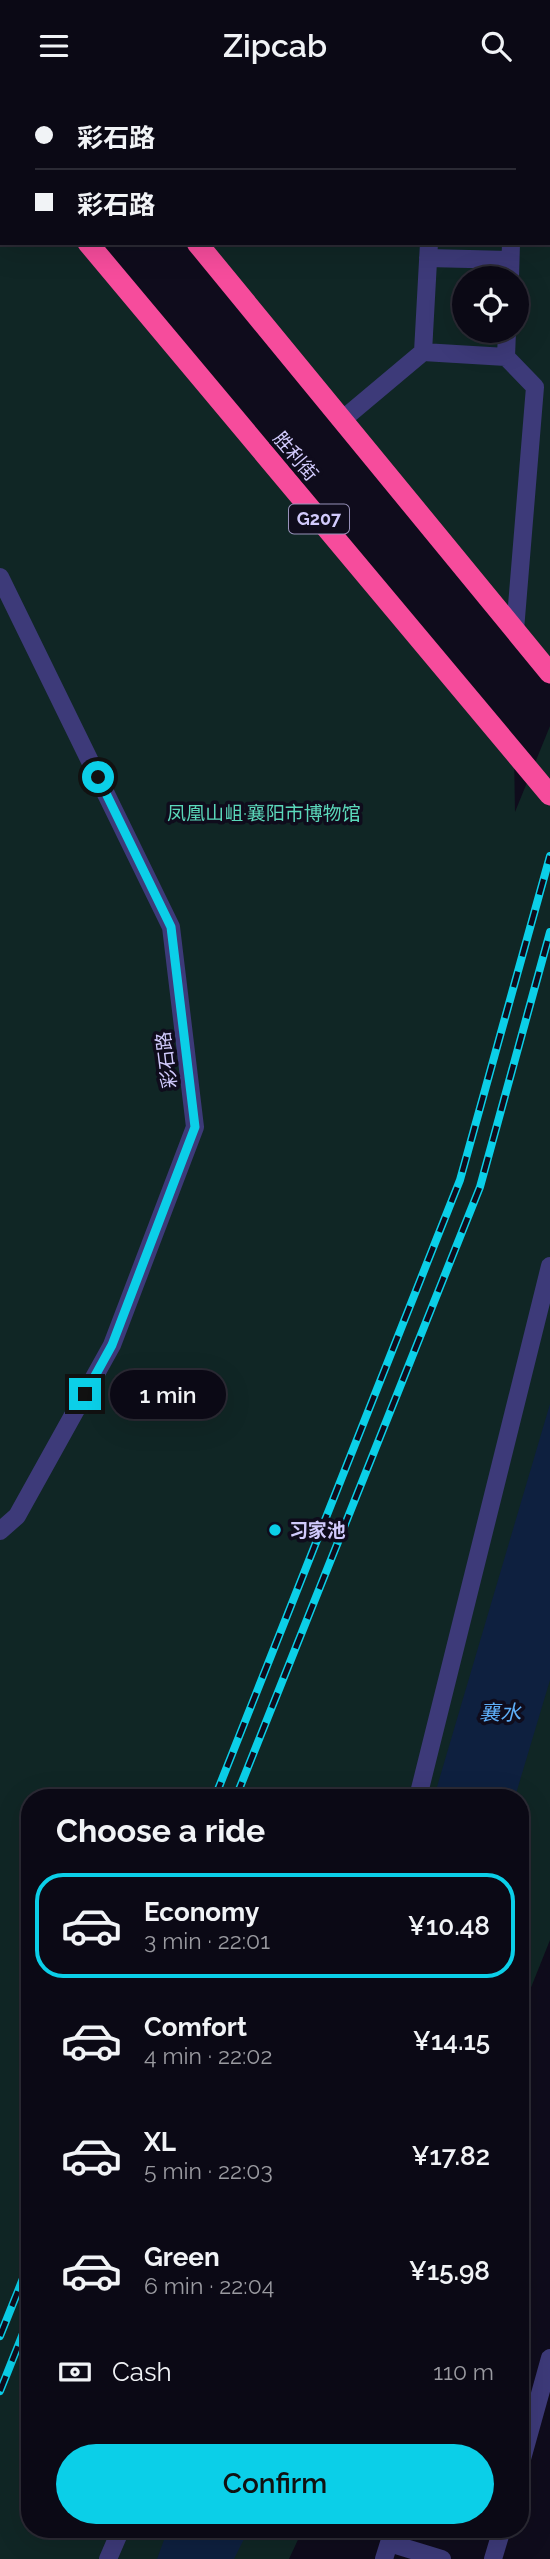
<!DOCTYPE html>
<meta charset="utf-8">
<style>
:root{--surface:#0b0915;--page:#191722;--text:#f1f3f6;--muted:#9a9aa0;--line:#2b2a34;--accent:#0bcfe8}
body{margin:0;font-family:Raleway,"Noto Sans SC",sans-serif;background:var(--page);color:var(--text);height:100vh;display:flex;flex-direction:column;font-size:26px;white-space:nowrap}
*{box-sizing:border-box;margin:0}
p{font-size:23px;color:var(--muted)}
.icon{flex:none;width:38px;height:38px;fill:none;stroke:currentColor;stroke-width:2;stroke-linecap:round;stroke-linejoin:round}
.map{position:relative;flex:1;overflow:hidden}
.side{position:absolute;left:21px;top:1698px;width:508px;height:749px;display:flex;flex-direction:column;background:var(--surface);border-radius:28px;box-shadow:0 7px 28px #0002,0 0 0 2px var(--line)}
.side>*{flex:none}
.banner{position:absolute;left:0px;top:0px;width:551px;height:154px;box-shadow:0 7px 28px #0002,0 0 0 2px var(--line);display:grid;align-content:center;height:154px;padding:0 35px;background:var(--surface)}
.controls{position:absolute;left:452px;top:175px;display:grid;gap:14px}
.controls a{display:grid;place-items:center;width:77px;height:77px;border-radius:50%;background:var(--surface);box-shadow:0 7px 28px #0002,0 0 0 2px var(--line);font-size:35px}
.end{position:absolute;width:32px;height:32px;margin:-16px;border:9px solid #0bcfe8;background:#111;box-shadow:0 0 0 4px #111}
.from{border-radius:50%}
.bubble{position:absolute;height:49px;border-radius:24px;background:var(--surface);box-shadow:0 7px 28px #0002,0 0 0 2px var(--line);font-size:23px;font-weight:600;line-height:49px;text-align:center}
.banner b{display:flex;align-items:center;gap:24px;height:66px;font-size:26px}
.banner b+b{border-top:2px solid var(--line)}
.banner i{width:18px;height:18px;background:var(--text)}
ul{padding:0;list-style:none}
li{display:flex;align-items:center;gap:21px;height:105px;margin:0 14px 10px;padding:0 21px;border:4px solid transparent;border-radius:28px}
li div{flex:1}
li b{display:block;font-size:26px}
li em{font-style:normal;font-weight:600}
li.current{border-color:var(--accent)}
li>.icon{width:63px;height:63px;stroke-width:1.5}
h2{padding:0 35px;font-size:32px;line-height:84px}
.pay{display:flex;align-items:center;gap:18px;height:77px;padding:0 35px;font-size:26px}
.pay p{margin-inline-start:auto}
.action{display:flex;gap:14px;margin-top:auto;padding:14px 35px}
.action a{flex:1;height:80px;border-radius:42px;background:var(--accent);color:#111;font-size:28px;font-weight:600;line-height:80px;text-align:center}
header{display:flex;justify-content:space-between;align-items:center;height:91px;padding:0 35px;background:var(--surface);font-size:32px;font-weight:600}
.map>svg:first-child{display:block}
.green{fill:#102625;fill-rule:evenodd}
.water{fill:#0e203f}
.building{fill:#21193c;stroke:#392d67;stroke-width:2}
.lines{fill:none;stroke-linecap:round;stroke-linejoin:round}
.path{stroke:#32a8a2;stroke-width:4.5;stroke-dasharray:3.5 5;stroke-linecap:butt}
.minor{stroke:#3d3a79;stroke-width:18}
.highway{stroke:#f64c9c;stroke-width:21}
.rail-casing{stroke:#0bcfe8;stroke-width:8}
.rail{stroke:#0f0c1c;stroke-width:5;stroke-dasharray:16;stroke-linecap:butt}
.route{stroke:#0bcfe8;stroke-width:9}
.poi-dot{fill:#0bcfe8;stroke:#0f0c1c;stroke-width:2.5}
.labels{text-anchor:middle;stroke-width:7;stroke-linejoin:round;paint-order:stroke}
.shield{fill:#0f0c1c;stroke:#9791b9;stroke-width:2}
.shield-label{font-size:18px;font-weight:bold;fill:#d1cafc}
.street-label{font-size:19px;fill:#d1cafc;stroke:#0f0c1c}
.park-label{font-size:19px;fill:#5bd8ba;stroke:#0f0c1c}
.poi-label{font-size:19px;font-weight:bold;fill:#d1cafc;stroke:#0f0c1c;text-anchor:start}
.water-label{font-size:21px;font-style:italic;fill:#5eaef7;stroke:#0f0c1c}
</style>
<header><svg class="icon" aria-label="menu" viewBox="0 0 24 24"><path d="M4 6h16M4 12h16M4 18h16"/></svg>Zipcab<svg class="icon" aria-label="search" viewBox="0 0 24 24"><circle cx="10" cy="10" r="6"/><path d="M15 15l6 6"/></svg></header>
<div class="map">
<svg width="550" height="2468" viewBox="0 0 550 2468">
<rect width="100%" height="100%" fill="#0f0c1c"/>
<path class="green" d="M70,0H550V582L197,152H550V2ZM464,187H516V240H464Z
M0,47L2,152H88L514,661L515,721L550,635V1849L520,1924V1706H30V2438H303L289,2468H0Z"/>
<path class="water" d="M550,1313V1589L515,1706H434Z
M168,2438H249L234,2468H157Z"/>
<path class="building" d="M422,0H535L422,2Z"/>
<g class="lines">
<path class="path" d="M263,0L265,2"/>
<path class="minor" d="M414,2V0
M546,2V0
M428,167L510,169
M510,187L511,152
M423,261L429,152
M506,266L507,240
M342,329L423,261L506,266L535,296L515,539
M0,486L171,836L195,1036L112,1254L17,1425L0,1440
M418,1706L550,1175
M520,2375L550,2267
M108,2468L121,2438
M384,2468L389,2452L442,2468
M493,2468L502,2438"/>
<path class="highway" d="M70,0L71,2
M0,47L2,49
M88,152L550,704
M197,152L550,582"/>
<defs>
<path id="rail" d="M215,1706L460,1089L550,765
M236,1706L480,1096L550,841
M0,2245L30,2170
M0,2300L30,2225"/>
</defs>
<use href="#rail" class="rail-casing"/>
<use href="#rail" class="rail"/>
</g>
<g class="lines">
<path class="route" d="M85,1303L112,1254L195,1036L171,836L98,686"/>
</g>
<circle class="poi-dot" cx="275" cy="1439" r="7"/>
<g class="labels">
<rect class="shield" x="289" y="413.5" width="60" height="29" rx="5"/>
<g class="shield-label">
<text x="319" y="434">G207</text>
</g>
<g class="street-label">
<text transform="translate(296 365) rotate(50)" y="7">胜利街</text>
<text transform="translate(166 969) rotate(-97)" y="7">彩石路</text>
</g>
<g class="park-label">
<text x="264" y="729">凤凰山岨·襄阳市博物馆</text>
</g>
<g class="poi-label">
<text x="289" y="1446">习家池</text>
</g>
<g class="water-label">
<text x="500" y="1629">襄水</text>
</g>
</g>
</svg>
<div class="controls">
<a><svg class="icon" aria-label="locate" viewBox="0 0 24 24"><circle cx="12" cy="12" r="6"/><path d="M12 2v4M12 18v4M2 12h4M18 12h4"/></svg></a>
</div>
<i class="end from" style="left:98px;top:686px"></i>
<i class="end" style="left:85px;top:1303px"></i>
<div class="bubble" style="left:110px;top:1279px;width:116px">1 min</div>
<div class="banner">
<b><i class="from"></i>彩石路</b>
<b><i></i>彩石路</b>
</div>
<section class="side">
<h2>Choose a ride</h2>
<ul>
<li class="current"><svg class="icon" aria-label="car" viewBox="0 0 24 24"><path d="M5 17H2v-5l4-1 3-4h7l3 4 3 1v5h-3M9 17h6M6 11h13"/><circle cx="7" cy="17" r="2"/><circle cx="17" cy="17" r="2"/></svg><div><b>Economy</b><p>3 min · 22:01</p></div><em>¥10.48</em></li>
<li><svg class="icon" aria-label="car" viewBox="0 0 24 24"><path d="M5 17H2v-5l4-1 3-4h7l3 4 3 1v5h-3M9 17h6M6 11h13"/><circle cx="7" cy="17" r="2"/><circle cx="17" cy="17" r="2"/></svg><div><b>Comfort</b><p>4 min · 22:02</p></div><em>¥14.15</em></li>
<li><svg class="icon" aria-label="car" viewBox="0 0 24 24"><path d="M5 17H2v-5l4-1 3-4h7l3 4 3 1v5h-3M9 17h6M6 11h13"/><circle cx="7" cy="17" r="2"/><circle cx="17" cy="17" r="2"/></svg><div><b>XL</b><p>5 min · 22:03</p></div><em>¥17.82</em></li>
<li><svg class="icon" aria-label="car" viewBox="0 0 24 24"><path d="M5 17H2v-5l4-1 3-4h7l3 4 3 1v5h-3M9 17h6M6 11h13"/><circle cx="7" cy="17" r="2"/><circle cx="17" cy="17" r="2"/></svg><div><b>Green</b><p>6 min · 22:04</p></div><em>¥15.98</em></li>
</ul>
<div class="pay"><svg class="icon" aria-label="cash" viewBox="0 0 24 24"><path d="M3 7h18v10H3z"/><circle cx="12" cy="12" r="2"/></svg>Cash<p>110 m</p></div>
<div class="action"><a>Confirm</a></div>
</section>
</div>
